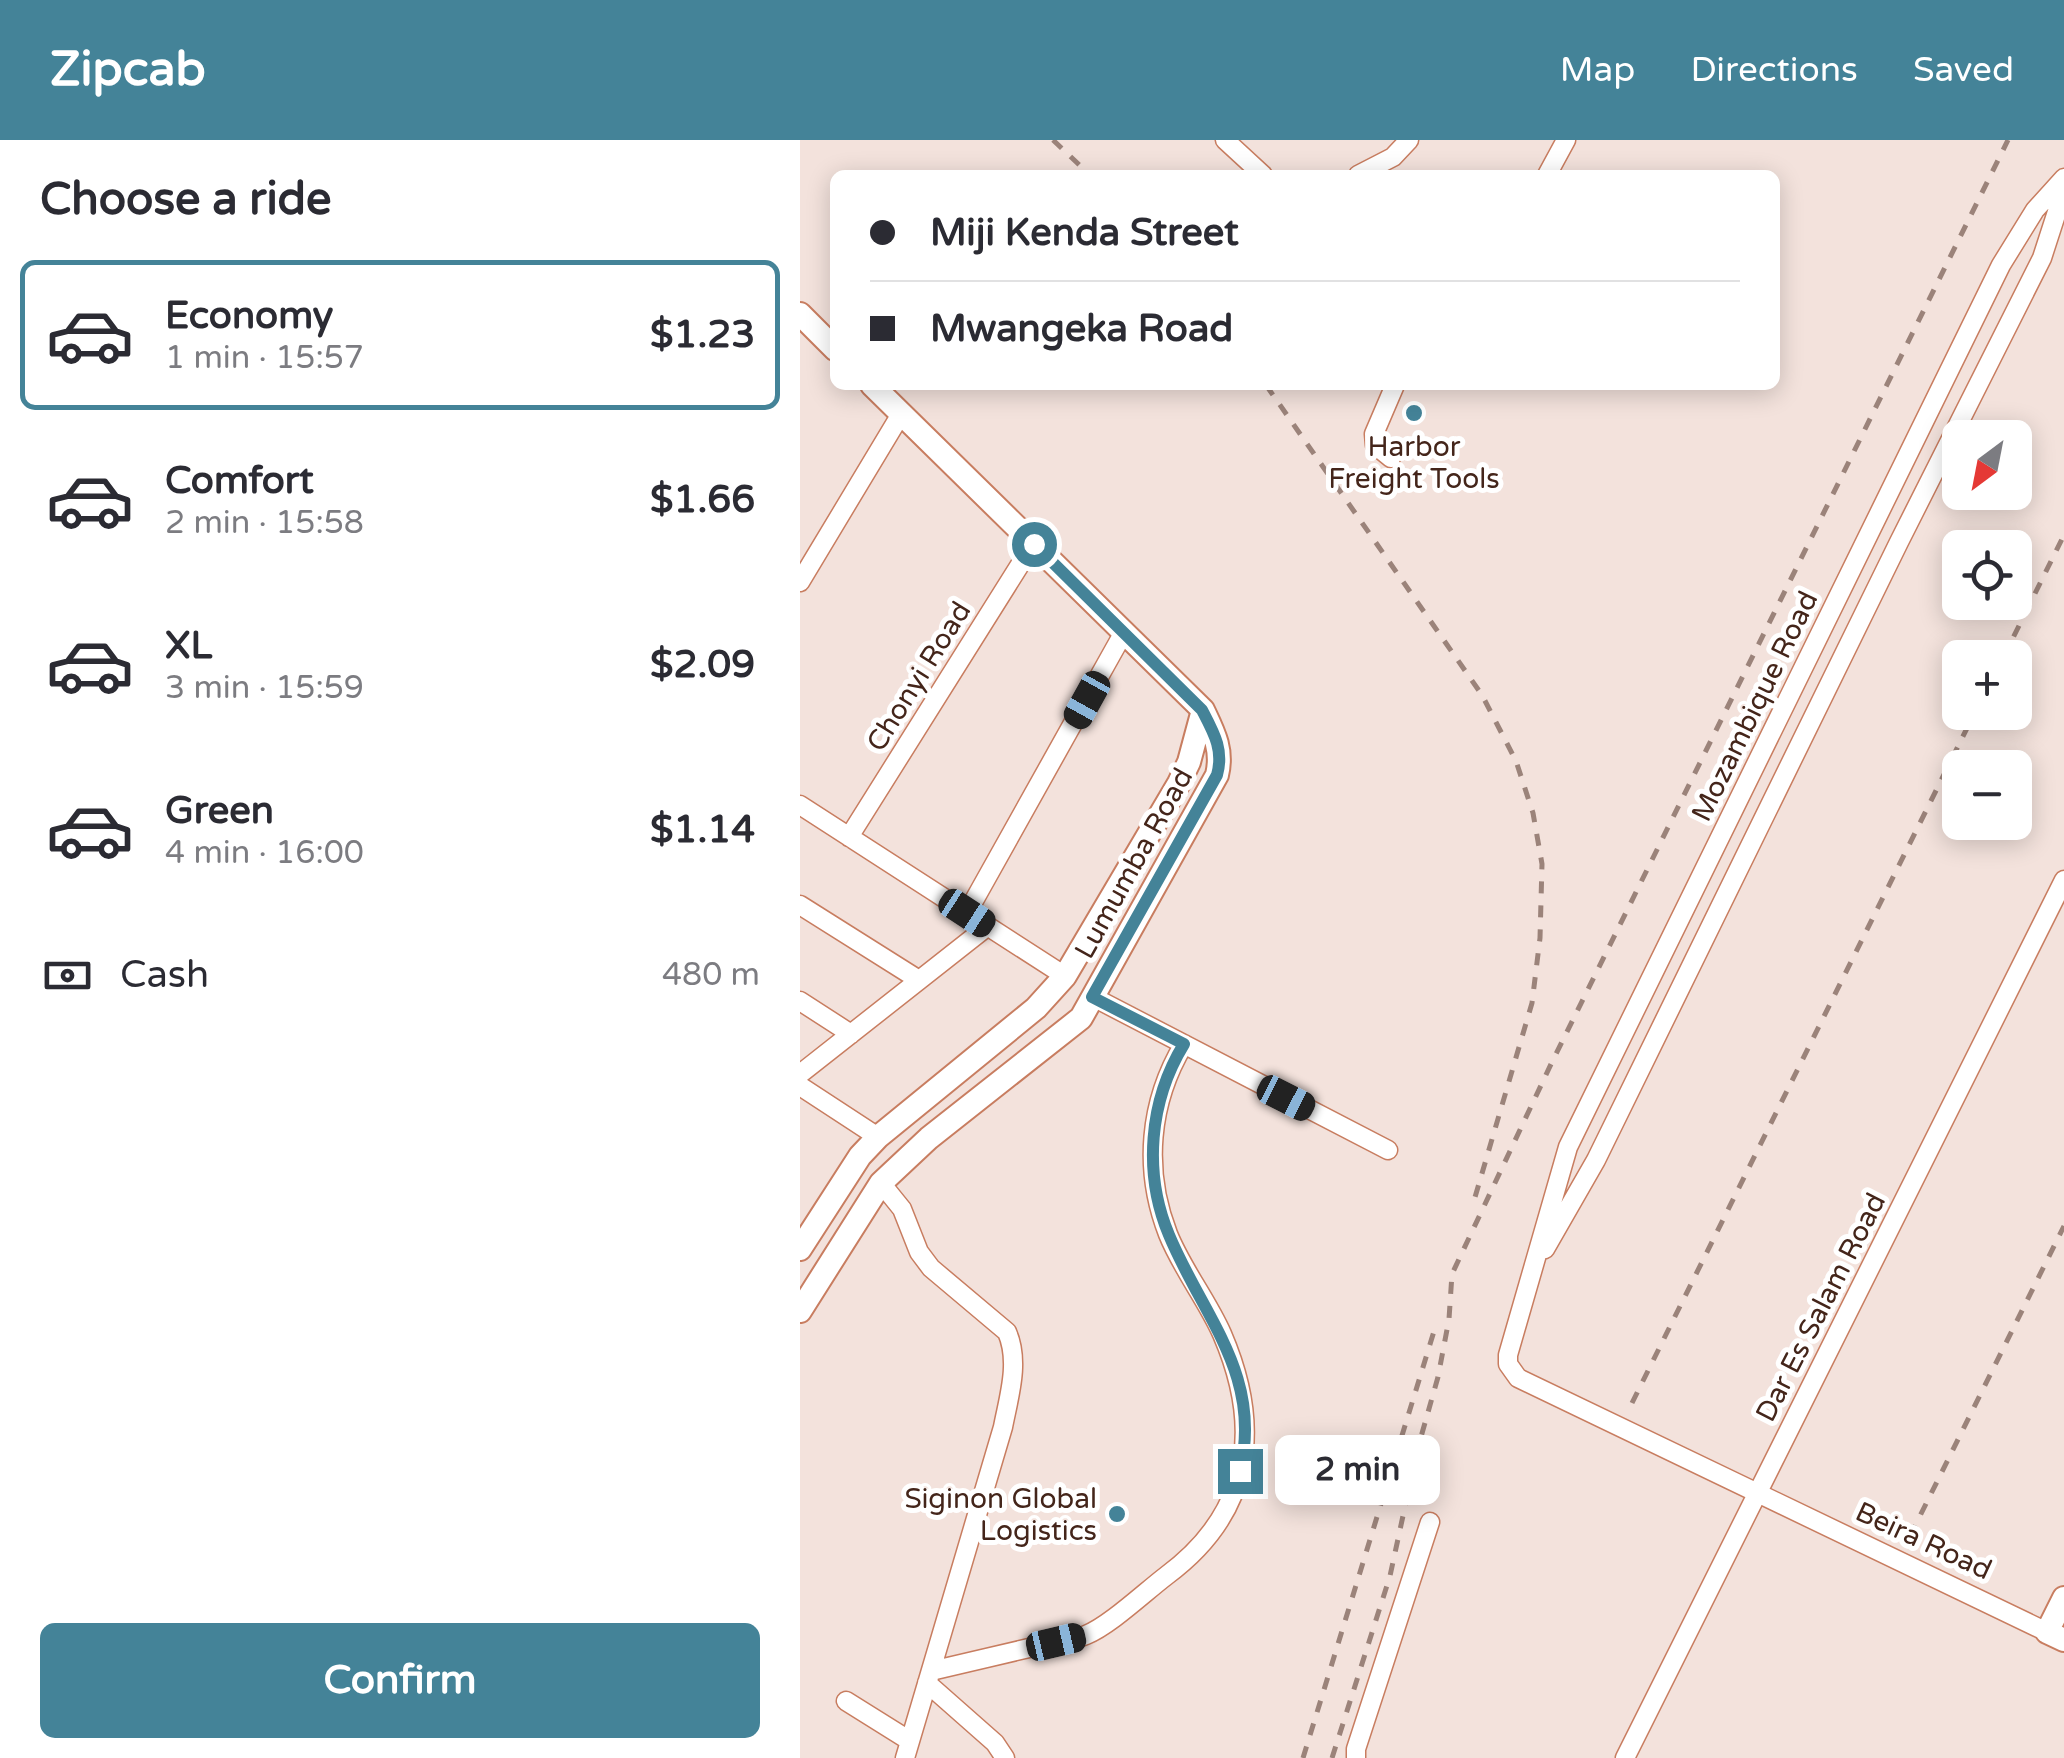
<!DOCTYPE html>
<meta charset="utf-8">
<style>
:root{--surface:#fff;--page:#f2f2f3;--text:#2b2b33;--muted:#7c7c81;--line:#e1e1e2;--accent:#448398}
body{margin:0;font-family:"Varela Round",sans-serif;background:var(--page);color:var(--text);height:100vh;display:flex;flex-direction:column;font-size:38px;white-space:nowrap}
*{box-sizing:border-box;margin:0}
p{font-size:32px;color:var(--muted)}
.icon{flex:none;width:55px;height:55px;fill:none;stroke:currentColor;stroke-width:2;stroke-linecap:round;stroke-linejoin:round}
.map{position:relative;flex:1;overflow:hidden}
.side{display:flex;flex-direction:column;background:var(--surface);width:800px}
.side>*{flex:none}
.top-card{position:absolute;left:30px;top:30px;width:950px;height:220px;border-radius:15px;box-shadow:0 5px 25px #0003;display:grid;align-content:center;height:220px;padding:0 40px;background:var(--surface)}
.needle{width:65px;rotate:212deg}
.tools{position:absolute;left:1142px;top:280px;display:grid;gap:20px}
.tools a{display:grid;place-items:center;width:90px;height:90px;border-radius:15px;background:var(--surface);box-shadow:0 5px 25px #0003;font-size:50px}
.end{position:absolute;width:45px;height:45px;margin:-22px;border:12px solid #448398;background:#fff;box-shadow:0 0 0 5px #fff}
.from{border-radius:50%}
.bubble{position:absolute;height:70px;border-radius:15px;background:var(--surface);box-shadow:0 5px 25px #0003;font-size:32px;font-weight:800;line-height:70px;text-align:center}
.car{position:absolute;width:30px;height:60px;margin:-30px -15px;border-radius:12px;box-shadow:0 0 8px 2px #0007;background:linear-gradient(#222 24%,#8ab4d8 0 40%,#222 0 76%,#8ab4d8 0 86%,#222 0)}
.top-card b{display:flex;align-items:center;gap:35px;height:95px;font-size:38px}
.top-card b+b{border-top:2px solid var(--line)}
.top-card i{width:25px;height:25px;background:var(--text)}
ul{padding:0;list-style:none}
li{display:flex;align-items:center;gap:30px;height:150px;margin:0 20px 15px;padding:0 20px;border:5px solid transparent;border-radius:15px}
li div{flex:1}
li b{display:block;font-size:38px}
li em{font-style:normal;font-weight:800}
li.selected{border-color:var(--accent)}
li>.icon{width:90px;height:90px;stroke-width:1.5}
h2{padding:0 40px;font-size:45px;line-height:120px}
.pay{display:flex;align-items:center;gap:25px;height:110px;padding:0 40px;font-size:38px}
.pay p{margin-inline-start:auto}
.cta{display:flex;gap:20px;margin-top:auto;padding:20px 40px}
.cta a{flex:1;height:115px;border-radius:15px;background:var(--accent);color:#fff;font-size:40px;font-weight:800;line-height:115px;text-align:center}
header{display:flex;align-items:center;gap:60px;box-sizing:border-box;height:140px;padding:0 50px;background:var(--accent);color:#fff}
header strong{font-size:48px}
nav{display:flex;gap:55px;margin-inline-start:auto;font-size:35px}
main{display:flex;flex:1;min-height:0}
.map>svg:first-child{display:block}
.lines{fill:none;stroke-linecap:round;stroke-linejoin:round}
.minor-casing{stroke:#c87d60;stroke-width:21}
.major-casing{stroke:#c87d60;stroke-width:26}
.minor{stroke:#fff;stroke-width:18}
.major{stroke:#fff;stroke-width:22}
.rail{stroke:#9b837a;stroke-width:5;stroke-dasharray:12 12;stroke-linecap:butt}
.route{stroke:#448398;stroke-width:12}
.poi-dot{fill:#448398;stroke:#fff;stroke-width:4}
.labels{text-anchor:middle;stroke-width:10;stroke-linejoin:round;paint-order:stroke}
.poi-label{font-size:28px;fill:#44251a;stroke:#fff}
.street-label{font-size:28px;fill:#44251a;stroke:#fff}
</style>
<header>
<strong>Zipcab</strong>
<nav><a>Map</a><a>Directions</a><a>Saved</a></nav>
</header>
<main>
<section class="side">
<h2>Choose a ride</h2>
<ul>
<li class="selected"><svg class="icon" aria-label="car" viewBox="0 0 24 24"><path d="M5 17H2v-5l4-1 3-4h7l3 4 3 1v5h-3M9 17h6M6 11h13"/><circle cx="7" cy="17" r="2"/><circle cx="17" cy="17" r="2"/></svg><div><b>Economy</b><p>1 min · 15:57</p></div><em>$1.23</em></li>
<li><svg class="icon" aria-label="car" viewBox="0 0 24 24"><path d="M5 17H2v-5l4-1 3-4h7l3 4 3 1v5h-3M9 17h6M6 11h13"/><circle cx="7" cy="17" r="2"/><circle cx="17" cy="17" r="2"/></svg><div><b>Comfort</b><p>2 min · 15:58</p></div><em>$1.66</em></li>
<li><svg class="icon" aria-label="car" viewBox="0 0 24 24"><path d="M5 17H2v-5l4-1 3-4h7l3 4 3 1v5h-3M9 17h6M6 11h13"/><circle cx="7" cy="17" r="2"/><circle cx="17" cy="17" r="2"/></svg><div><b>XL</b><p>3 min · 15:59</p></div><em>$2.09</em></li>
<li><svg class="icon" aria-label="car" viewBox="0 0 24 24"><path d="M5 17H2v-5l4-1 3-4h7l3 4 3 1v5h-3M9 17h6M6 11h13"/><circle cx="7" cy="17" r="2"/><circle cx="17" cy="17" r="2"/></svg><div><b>Green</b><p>4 min · 16:00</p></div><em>$1.14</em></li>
</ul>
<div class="pay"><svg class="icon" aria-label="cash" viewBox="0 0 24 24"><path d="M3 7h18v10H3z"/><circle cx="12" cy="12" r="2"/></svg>Cash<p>480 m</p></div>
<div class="cta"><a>Confirm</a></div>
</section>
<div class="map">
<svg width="1264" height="1618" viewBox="0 0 1264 1618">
<rect width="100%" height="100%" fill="#f3e2dc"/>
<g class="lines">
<defs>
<path id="minor" d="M425,0L463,35
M558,35L593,17L609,0
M747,35L766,0
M591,318L575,305L574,294L595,245
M0,442L101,274
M0,665L265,836
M49,697L233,404
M0,765L119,840
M167,773L324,492
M293,857L588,1010
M0,861L51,894
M0,934L188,786
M0,946L78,997
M81,1043L102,1069L119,1112L131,1128L207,1192C220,1222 209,1256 203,1287L105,1618
M745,1109L796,1020L1099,402L1242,118L1264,50
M1247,1492L718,1238L708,1224V1215L768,1007L1201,125L1235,70L1264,38
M131,1531C168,1522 205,1514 242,1505C256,1502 273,1501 286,1495C309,1486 345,1452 366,1436C451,1373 463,1289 422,1194C407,1160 382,1129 368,1094C343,1030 349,962 384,904
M127,1543L195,1603L205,1618
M46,1561L110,1601
M556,1618V1609L630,1382
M825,1618L1264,740"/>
<path id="major" d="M0,174L35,209
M0,1109L60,1016L78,997L236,868L265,836L379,643L389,622L403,570
M0,1171L81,1043L129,998L281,878L417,635C423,610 414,593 403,570L72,245
M1264,1458L1247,1492L1264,1500"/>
</defs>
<use href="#minor" class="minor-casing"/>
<use href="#major" class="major-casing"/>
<use href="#minor" class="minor"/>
<use href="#major" class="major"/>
<path class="rail" d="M253,0L290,35
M466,245L682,555L716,621L733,673L742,724L740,798L732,863L673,1064
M1203,518L1264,395
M832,1263L1175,572
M1110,1396L1264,1086
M503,1618L635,1188
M532,1618L590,1436L617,1311L638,1237L649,1179L652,1134L752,922L1208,0"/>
</g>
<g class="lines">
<path class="route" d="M234,404L402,570C414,593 424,610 417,635L292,857L384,904C349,961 343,1033 369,1095C403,1177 463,1235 440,1331"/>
</g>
<g class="poi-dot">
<circle cx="614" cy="273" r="10"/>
<circle cx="317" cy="1374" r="10"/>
</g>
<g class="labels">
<g class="poi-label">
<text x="614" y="316">Harbor<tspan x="614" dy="32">Freight Tools</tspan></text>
<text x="297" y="1368" text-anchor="end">Siginon Global<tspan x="297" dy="32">Logistics</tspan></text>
</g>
<g class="street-label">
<text transform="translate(118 536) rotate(-58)" y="10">Chonyi Road</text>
<text transform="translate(954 566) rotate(-64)" y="10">Mozambique Road</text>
<text transform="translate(333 723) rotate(-61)" y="10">Lumumba Road</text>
<text transform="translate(1020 1167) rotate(-63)" y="10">Dar Es Salam Road</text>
<text transform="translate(1124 1400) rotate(25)" y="10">Beira Road</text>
</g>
</g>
</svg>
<div class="tools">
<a><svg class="needle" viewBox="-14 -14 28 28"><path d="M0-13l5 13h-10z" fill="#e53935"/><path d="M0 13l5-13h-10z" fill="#7c7c81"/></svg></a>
<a><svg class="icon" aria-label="locate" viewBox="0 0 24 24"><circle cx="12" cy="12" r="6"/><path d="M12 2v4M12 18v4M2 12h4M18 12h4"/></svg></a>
<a>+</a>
<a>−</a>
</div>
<i class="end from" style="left:234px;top:404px"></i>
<i class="end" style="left:440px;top:1331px"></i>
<div class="bubble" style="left:475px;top:1295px;width:165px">2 min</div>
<i class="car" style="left:287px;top:560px;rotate:209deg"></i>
<i class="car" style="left:167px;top:773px;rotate:123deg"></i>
<i class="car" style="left:486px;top:958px;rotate:117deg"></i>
<i class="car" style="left:256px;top:1502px;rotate:77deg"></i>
<div class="top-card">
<b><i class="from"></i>Miji Kenda Street</b>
<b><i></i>Mwangeka Road</b>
</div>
</div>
</main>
